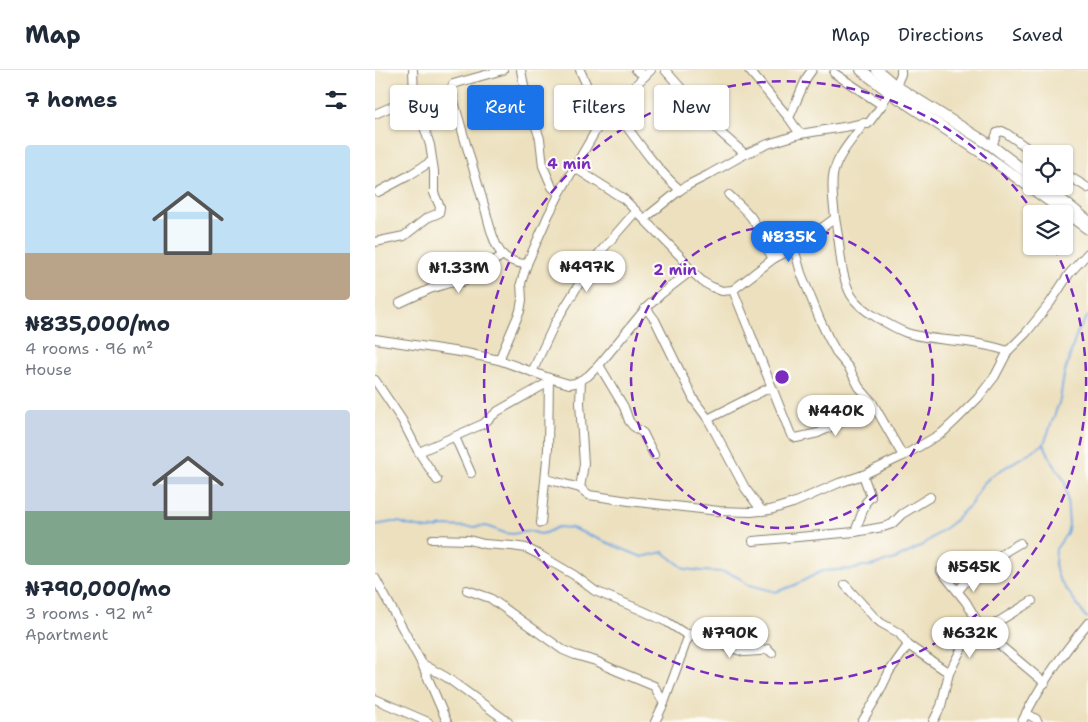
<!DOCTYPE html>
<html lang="en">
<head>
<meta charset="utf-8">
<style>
	:root { --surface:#fff; --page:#f2f2f3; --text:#1f2937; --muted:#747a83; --line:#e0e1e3; --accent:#1a73e8 }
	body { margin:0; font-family:"Shantell Sans",sans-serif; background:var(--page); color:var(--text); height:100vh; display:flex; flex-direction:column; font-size:19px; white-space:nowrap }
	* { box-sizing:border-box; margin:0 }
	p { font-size:16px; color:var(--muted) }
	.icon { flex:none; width:28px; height:28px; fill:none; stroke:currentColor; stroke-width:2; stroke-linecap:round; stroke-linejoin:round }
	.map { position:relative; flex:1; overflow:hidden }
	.side { display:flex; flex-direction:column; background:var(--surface); width:375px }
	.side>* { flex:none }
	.hud { position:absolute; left:15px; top:15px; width:475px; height:45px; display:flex; gap:10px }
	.fabs { position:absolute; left:648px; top:75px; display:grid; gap:10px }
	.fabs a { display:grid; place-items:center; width:50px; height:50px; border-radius:5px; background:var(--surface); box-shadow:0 1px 4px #0004; font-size:25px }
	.price { position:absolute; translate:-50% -42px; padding:0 11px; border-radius:18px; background:#fff; color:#222; font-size:16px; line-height:32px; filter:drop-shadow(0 1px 2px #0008) }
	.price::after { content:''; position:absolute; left:50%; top:30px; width:15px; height:11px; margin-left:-8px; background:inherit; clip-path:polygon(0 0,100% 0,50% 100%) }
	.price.selected { background:var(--accent); color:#fff }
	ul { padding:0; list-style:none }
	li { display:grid; align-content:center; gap:10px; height:265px; padding:0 25px }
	li span { display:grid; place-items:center; height:155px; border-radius:5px; color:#555 }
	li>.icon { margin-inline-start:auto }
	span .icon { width:90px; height:90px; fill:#fffc; stroke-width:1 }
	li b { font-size:21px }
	h2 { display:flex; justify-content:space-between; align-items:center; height:60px; padding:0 25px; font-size:21px }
	.pill { padding:0 18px; border-radius:5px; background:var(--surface); box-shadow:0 1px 4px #0004; font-size:18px; line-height:45px }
	.pill.selected { background:var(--accent); color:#fff }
	header { display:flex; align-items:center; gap:30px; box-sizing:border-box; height:70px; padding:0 25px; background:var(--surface); border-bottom:1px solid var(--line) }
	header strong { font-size:24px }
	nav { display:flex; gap:28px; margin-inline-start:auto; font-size:18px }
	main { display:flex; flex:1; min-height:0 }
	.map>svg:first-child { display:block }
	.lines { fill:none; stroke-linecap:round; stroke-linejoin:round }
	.stream { stroke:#74a7e0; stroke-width:2 }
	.minor-casing { stroke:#847e6d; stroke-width:10 }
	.major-casing { stroke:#847e6d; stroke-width:12 }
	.minor { stroke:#fff; stroke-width:8 }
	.major { stroke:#fff; stroke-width:10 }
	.ring { fill:none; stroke:#7b2cbf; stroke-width:2.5; stroke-dasharray:9 6 }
	.centre { fill:#7b2cbf; stroke:#fdfcf7; stroke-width:2.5 }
	.ring-label { font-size:15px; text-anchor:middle; font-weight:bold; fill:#7b2cbf; stroke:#fdfcf7; stroke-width:4; stroke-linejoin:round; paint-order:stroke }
</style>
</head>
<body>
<header>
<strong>Map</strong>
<nav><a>Map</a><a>Directions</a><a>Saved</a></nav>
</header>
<main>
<section class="side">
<h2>7 homes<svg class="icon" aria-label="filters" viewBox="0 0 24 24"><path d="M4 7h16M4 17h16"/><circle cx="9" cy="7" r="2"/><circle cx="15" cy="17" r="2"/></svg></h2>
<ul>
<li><span style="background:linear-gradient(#bfe0f5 70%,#b9a48a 0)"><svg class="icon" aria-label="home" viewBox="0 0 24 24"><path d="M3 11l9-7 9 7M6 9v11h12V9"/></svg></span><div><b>₦835,000/mo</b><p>4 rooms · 96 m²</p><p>House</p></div></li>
<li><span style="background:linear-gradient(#c9d6e8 65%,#7fa58c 0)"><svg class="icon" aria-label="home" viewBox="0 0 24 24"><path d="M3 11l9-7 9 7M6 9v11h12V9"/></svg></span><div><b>₦790,000/mo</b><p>3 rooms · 92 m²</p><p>Apartment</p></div></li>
</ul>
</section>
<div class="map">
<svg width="713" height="652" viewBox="0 0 713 652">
	<rect width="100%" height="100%" fill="#fdfcf7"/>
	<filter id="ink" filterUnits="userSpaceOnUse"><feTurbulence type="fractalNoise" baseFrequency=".02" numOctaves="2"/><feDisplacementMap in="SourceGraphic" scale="10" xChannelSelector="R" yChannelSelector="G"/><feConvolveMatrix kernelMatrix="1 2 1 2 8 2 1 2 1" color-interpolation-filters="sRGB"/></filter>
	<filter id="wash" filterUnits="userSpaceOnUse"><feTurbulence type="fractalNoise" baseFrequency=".0096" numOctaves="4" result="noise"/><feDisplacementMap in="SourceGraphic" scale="20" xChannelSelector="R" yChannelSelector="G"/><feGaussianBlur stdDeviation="1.12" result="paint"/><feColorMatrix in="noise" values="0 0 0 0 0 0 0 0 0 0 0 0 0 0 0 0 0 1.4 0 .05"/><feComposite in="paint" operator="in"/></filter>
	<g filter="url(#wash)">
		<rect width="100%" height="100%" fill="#ece0be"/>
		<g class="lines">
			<!-- stream -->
			<g class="stream">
				<polyline points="713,246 703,261 700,269 689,305 685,330 669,374 676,390 690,411 692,427 694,455 692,463 681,479 680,494 682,503 684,509 688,515 700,531 709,545 713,548"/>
				<polyline points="0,455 17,452 24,452 33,455 53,459 61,458 67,456 96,457 111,456 130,463 137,464 155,461 165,464 170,463 183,457 197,458 267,487 288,482 310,499 327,501 348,502 356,504 366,509 371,514 401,522 420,515 447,501 480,499 487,496 495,496 520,489 545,477 577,453 596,434 607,415 616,406 669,374"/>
			</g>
		</g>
	</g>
	<g filter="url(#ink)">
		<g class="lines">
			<defs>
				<g id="minor">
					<path d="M128 0 78 14 76 20C86 59 98 97 109 135 113 148 118 176 128 185 134 191 144 194 152 194"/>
					<polyline points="146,0 151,27 165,69 168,96 177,117 180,120 184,120 187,119"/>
					<polyline points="205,0 215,23 216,40 224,55"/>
					<polyline points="261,0 270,6"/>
					<polyline points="290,0 346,63 370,84"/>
					<polyline points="374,0 414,48 425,64"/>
					<polyline points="459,3 507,35"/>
					<polyline points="521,16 526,4 526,0"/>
					<polyline points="215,23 233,43"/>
					<path d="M238 38C259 66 279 97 305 120"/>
					<polyline points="0,44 39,27"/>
					<polyline points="414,48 432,7 437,0"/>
					<path d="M489 53C479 68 464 83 459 101 455 115 460 150 463 166 466 186 466 206 476 225 482 235 492 242 501 247 511 253 521 259 532 263 552 269 572 270 592 272 606 274 620 277 633 281"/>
					<polyline points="617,76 622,63 627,61 631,63 661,84"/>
					<polyline points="200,98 249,129 307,188 316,201 328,212 337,217 347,221 358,220 398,189 419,178 459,149"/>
					<polyline points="689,103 713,118"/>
					<polyline points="3,122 33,106 57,91"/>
					<path d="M354 125C361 132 370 139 376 147 385 160 390 176 398 189"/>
					<polyline points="269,149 305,120 313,115 333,105 370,84 393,74 425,64 475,56 489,53 493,54 507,35 514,22"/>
					<polyline points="0,172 29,166 52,148 64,143 65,137 59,123 59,101 55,75 39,27 38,0"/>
					<polyline points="419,178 426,203 445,250 453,267 463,285 474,298 484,317 497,332 528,386"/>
					<polyline points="358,220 416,365 421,368 443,363 462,354 497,332"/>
					<polyline points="25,233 55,219 74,213 87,212 128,185"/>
					<polyline points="271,238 280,250 319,330 333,349 370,418 387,441"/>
					<polyline points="0,269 91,283 124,290 174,308 194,314 200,313 206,310 213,306 224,295 271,238 286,224 316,201"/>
					<polyline points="124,290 145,241 147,230 146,213 152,194 173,146 187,119 224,55 246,29 276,0"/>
					<polyline points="224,295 249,337 254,351 258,356 268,363 279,385"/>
					<polyline points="157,302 180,253 220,188 261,141"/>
					<polyline points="0,310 27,350 43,381 62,410"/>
					<polyline points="333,349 396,317"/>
					<polyline points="80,367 96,403"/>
					<polyline points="44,382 108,354 123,341 174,312"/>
					<polyline points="171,409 205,418 214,425 254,431 344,441 376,442 395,440 418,433 464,413 488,405 528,386 567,363 582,349 603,328 620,306 633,281 651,263 675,233 694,204 713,183"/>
					<polyline points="205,418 209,394 205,333 206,310"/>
					<polyline points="166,453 173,379 174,308"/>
					<polyline points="480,462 491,432 496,427 488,405"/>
					<polyline points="57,469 94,470 109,474 137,476 151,478 163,484 199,505 220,521 266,540 292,552 309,563 317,565 321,562 336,567 353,577 369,582 385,581 393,579 397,583"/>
					<polyline points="378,471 480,462 508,457 517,454 527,444 555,427"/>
					<polyline points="566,501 591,532 608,561 670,613"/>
					<polyline points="0,508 46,592 72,652"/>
					<polyline points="470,515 499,547 506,553 524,563 533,575 574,603"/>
					<polyline points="92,520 115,528 188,580 200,585 221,591 240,600 279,616 289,633"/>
					<polyline points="583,521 593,509 633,480 645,473"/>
					<polyline points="46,593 71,607 133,652"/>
					<polyline points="0,629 53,652"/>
					<polyline points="651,643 661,649 663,652"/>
					<polyline points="280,652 289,633 312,570 317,565"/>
					<polyline points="487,652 503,625 514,602 533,575"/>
					<polyline points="558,652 566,636 574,603 590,572 599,561 608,561 657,531"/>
					<path d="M647 652C664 616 688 583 713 553"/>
				</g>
				<g id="major">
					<polyline points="486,0 514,22 613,87 713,159"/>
					<polyline points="502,0 521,16 617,76 656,106"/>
					<polyline points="669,116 712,150"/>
				</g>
			</defs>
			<!-- minor casing -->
			<use href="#minor" class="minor-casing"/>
			<!-- major casing -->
			<use href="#major" class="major-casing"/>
			<!-- minor -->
			<use href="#minor" class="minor"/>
			<!-- major -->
			<use href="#major" class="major"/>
		</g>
	</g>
	<!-- distance rings -->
	<g class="ring">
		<circle cx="407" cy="307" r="151"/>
		<path d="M679 177A301 301 0 1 1 659 143"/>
	</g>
	<circle cx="407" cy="307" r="8" class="centre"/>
	<g class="ring-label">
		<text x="194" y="99">4 min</text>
		<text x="300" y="205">2 min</text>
	</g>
</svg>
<div class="fabs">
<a><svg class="icon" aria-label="locate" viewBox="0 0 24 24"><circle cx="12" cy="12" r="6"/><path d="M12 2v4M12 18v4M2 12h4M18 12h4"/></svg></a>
<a><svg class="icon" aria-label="layers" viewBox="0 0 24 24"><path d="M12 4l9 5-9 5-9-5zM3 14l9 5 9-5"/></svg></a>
</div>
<b class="price selected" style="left:414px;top:193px">₦835K</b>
<b class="price" style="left:212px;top:223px">₦497K</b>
<b class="price" style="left:84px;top:224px">₦1.33M</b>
<b class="price" style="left:461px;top:367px">₦440K</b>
<b class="price" style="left:599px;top:523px">₦545K</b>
<b class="price" style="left:355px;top:589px">₦790K</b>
<b class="price" style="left:595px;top:589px">₦632K</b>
<div class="hud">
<a class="pill">Buy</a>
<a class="pill selected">Rent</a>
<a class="pill">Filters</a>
<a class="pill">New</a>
</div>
</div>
</main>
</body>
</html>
